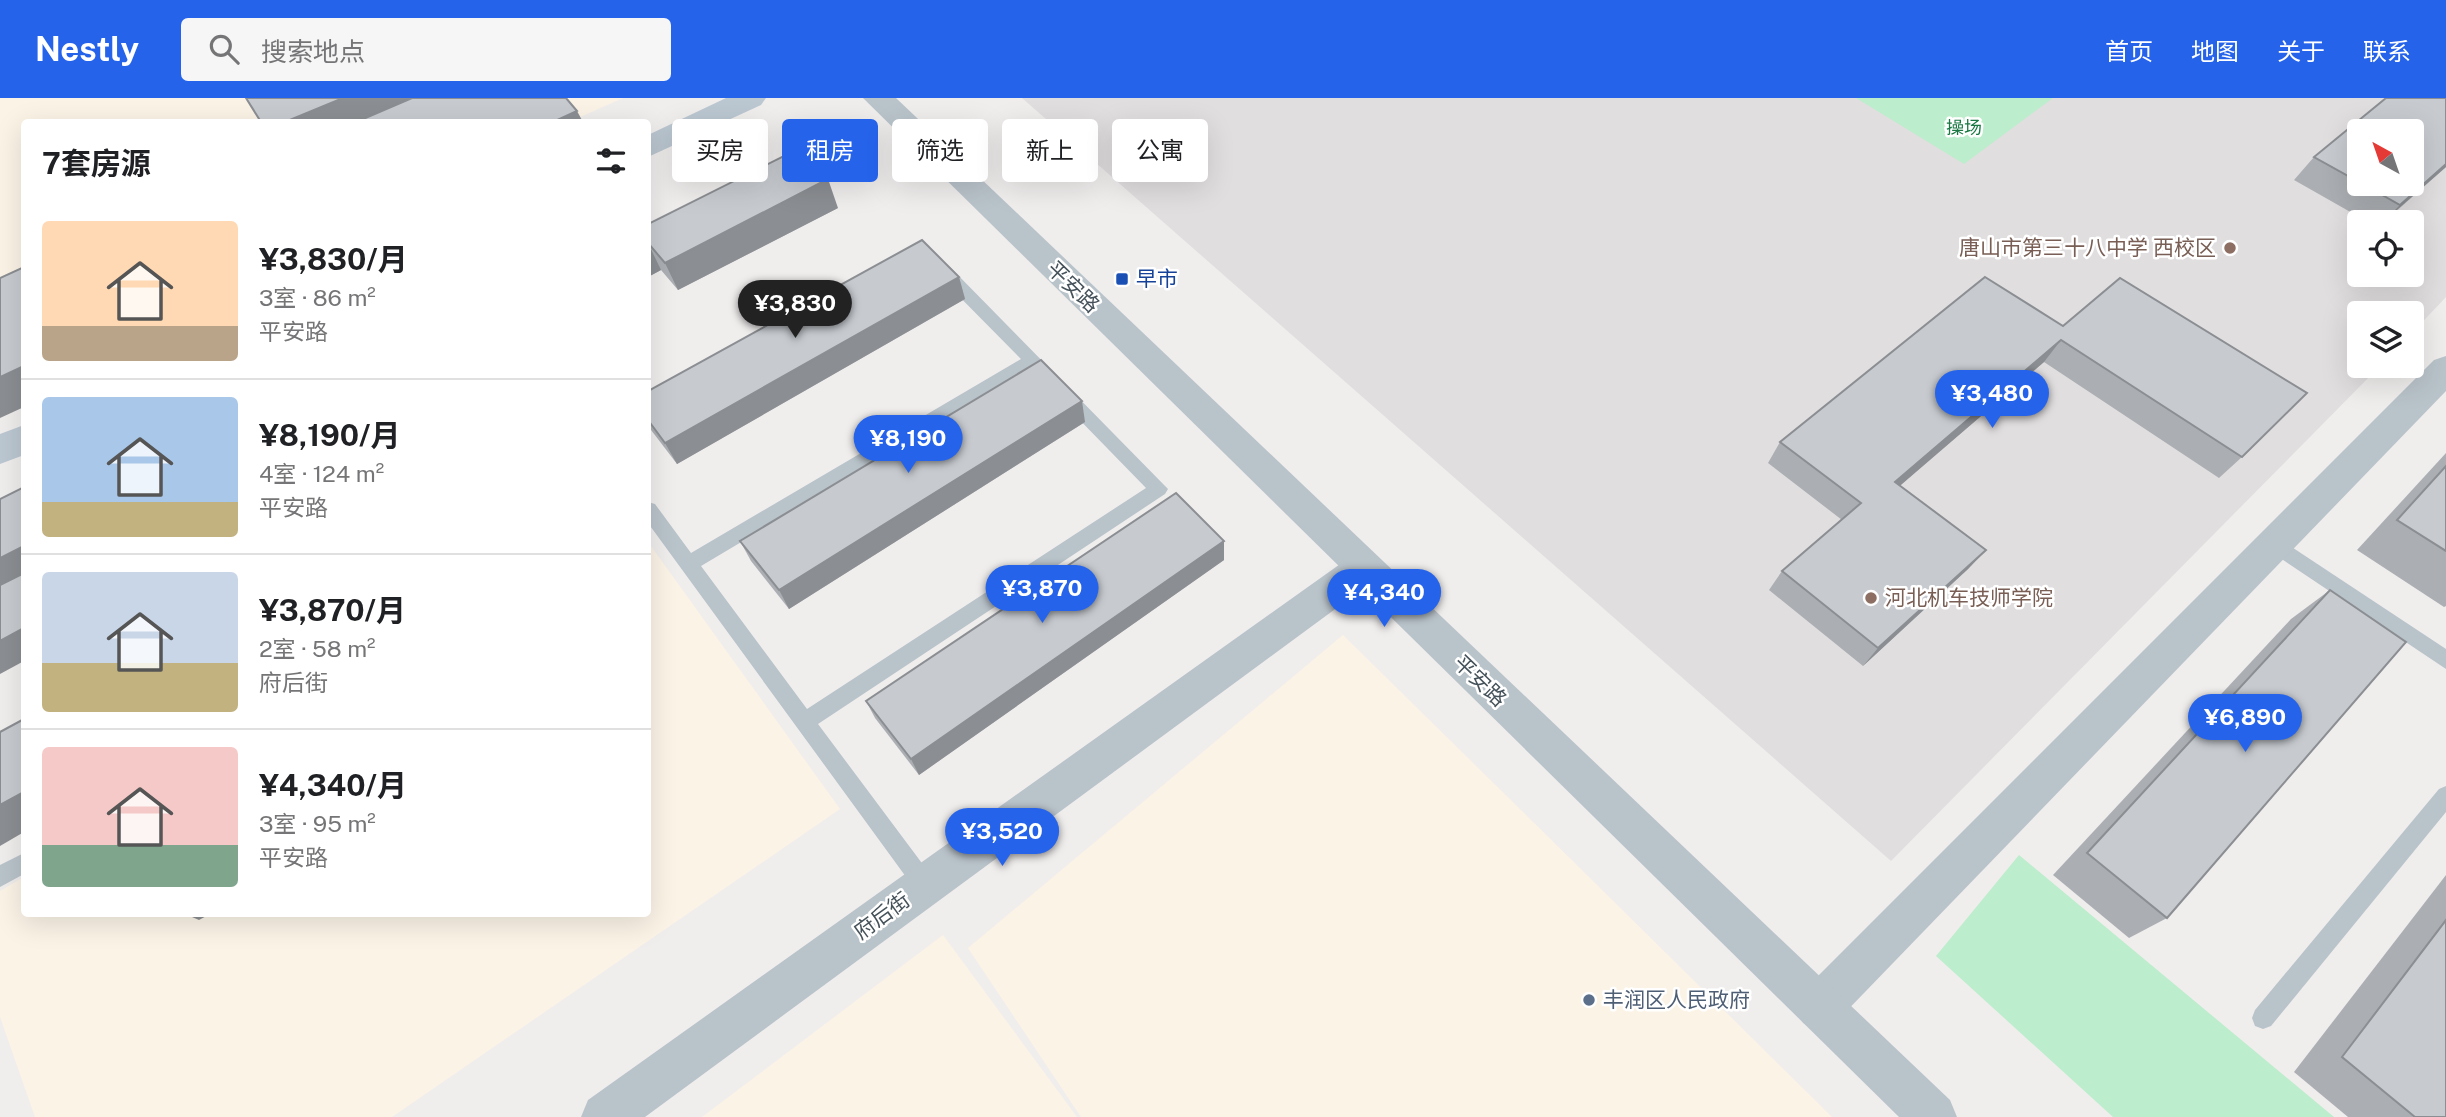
<!DOCTYPE html>
<html lang="zh">
<head>
<meta charset="utf-8">
<style>
	:root { --surface:#fff; --page:#f6f6f6; --text:#202124; --muted:#757577; --line:#e0e0e0; --accent:#2563eb }
	body { margin:0; font-family:"Public Sans","Noto Sans SC",sans-serif; background:var(--page); color:var(--text); height:100vh; display:flex; flex-direction:column; font-size:26px; white-space:nowrap }
	* { box-sizing:border-box; margin:0 }
	p { font-size:23px; color:var(--muted) }
	.icon { flex:none; width:38px; height:38px; fill:none; stroke:currentColor; stroke-width:2; stroke-linecap:round; stroke-linejoin:round }
	.map { position:relative; flex:1; overflow:hidden }
	.details { position:absolute; left:21px; top:21px; width:630px; height:798px; display:flex; flex-direction:column; background:var(--surface); border-radius:7px; box-shadow:0 7px 28px #0002 }
	.details>* { flex:none }
	.top-card { position:absolute; left:672px; top:21px; width:665px; height:63px; display:flex; gap:14px }
	.needle { width:46px; rotate:320deg }
	.controls { position:absolute; left:2347px; top:21px; display:grid; gap:14px }
	.controls a { display:grid; place-items:center; width:77px; height:77px; border-radius:7px; background:var(--surface); box-shadow:0 7px 28px #0002; font-size:35px }
	.price { position:absolute; translate:-50% -60px; padding:0 16px; border-radius:24px; background:var(--accent); color:#fff; font-size:23px; line-height:46px; filter:drop-shadow(0 2px 4px #0008) }
	.price::after { content:''; position:absolute; left:50%; top:42px; width:21px; height:16px; margin-left:-10px; background:inherit; clip-path:polygon(0 0,100% 0,50% 100%) }
	.price.current { background:#222; color:#fff }
	ul { padding:0; list-style:none }
	li { display:flex; align-items:center; gap:21px; height:175px; padding:0 21px }
	li+li { border-top:2px solid var(--line) }
	li span { display:grid; place-items:center; flex:none; width:196px; height:140px; border-radius:7px; color:#555 }
	li>.icon { margin-inline-start:auto }
	span .icon { width:84px; height:84px; fill:#fffc; stroke-width:1 }
	li b { font-size:30px }
	h2 { display:flex; justify-content:space-between; align-items:center; height:84px; padding:0 21px; font-size:30px }
	.pill { padding:0 24px; border-radius:7px; background:var(--surface); box-shadow:0 7px 28px #0002; font-size:24px; line-height:63px }
	.pill.current { background:var(--accent); color:#fff }
	header { display:flex; align-items:center; gap:42px; box-sizing:border-box; height:98px; padding:0 35px; background:var(--accent); color:#fff }
	header strong { font-size:33px }
	nav { display:flex; gap:38px; margin-inline-start:auto; font-size:24px }
	.search { width:490px; height:63px; background:var(--page); display:flex; align-items:center; gap:18px; box-sizing:border-box; padding:0 24px; border-radius:7px; color:var(--muted); font-size:26px }
	.map>svg:first-child { display:block }
	.commercial { fill:#fbf3e6 }
	.education { fill:#e1dedf; fill-rule:evenodd }
	.green { fill:#bcedcc }
	.lines { fill:none; stroke-linecap:round; stroke-linejoin:round }
	.service { fill:#b9c3ca; fill-rule:evenodd }
	.minor { fill:#b9c3ca; fill-rule:evenodd }
	.tertiary { fill:#b9c3ca; fill-rule:evenodd }
	.secondary { fill:#bbc7d1; fill-rule:evenodd }
	.wall { fill:#abafb3; fill-rule:evenodd }
	.shaded-wall { fill:#8b8e92 }
	.building { fill:#c7cbd0; stroke:#8b8e92; stroke-width:2 }
	.education-dot { fill:#8d6e63; stroke:#fff; stroke-width:2.5 }
	.transit-dot { fill:#1a4fb4; stroke:#fff; stroke-width:2.5 }
	.service-dot { fill:#5c6f8a; stroke:#fff; stroke-width:2.5 }
	.labels { text-anchor:middle; stroke-width:5; stroke-linejoin:round; paint-order:stroke }
	.far-park-label { font-size:18px; fill:#1a7843; stroke:#fff }
	.education-label { font-size:21px; fill:#785e54; stroke:#fff; text-anchor:end }
	.transit-label { font-size:21px; fill:#164399; stroke:#fff; text-anchor:start }
	.street-label { font-size:21px; fill:#46525a; stroke:#fff }
	.service-label { font-size:21px; fill:#4e5e75; stroke:#fff; text-anchor:start }
</style>
</head>
<body>
<header>
<strong>Nestly</strong>
<div class="search"><svg class="icon" aria-label="search" viewBox="0 0 24 24"><circle cx="10" cy="10" r="6"/><path d="M15 15l6 6"/></svg>搜索地点</div>
<nav><a>首页</a><a>地图</a><a>关于</a><a>联系</a></nav>
</header>
<div class="map">
<svg width="2446" height="1019" viewBox="0 0 2446 1019">
	<rect width="100%" height="100%" fill="#f0eded"/>
	<!-- commercial -->
	<g class="commercial">
		<polygon points="0,0 623,0 569,24 24,24 24,270 0,281"/>
		<polygon points="648,444 840,711 392,1019 35,1019 0,919 0,793 24,779 24,816 648,816"/>
		<polygon points="1343,537 1594,784 1832,1019 1081,1019 968,850"/>
		<polygon points="943,837 1077,1019 702,1019"/>
	</g>
	<!-- education -->
	<path class="education" d="M1022 0H2446V199L2412 235V215H2359V268H2380L1891 763ZM2359 33H2412V86H2359ZM2359 124H2412V177H2359Z"/>
	<!-- green -->
	<g class="green">
		<polygon points="1856,0 2053,0 1964,66"/>
		<polygon points="2019,757 2334,1019 2113,1019 1936,858"/>
	</g>
	<g class="lines">
		<!-- service -->
		<g class="service">
			<path d="M944 167 950 169 1168 391 1165 396 818 626 933 780 936 787 933 794 925 797 917 794 648 425V404L655 406 691 455 1021 261 938 177 936 173 938 169ZM1031 272 1146 390 807 611 701 468Z"/>
			<polygon points="2275,438 2446,551 2446,571 2268,452 2266,446 2268,440"/>
			<polygon points="2446,688 2446,714 2271,928 2263,931 2255,928 2252,920 2255,912 2439,691"/>
			<polygon points="24,755 24,776 0,789 0,767"/>
		</g>
		<!-- minor -->
		<g class="minor">
			<polygon points="2446,258 2446,293 1835,925 1819,932 1803,925 1796,909 1803,893 2434,262"/>
			<polygon points="1363,454 1376,459 1382,470 1376,481 645,1019 581,1019 588,1002 1350,459"/>
		</g>
		<!-- tertiary -->
		<polygon class="tertiary" points="863,0 896,0 1950,1002 1957,1019 1899,1019"/>
		<!-- secondary -->
		<g class="secondary">
			<polygon points="726,0 766,0 761,7 648,59 648,37"/>
			<polygon points="24,327 24,357 0,366 0,336"/>
		</g>
	</g>
	<!-- wall -->
	<g class="wall">
		<path d="M2386 0H2446V69L2384 124H2368L2294 82 2314 59ZM2359 33H2412V86H2359Z"/>
		<polygon points="838,110 678,192 661,172 648,179 648,126"/>
		<polygon points="959,179 965,201 677,366 648,328 648,293"/>
		<polygon points="1985,179 2242,359 2219,380 2044,264 1899,388 1986,452 1968,471 1863,568 1769,492 1782,473 1842,422 1768,365 1780,344"/>
		<polygon points="1085,324 789,511 751,463 740,443"/>
		<polygon points="2446,355 2446,508 2444,509 2357,452"/>
		<polygon points="1224,443 1224,462 919,677 875,620 866,603"/>
		<polygon points="2330,492 2167,820 2129,840 2053,777 2291,521"/>
		<polygon points="2446,777 2446,1019 2348,1019 2294,974"/>
	</g>
	<!-- shaded-wall -->
	<g class="shaded-wall">
		<polygon points="343,0 414,0 357,24 285,24"/>
		<polygon points="577,13 583,24 553,24"/>
		<polygon points="2446,66 2446,69 2383,124 2400,107"/>
		<polygon points="828,81 838,110 678,192 665,165"/>
		<polygon points="648,145 661,172 648,179"/>
		<polygon points="959,179 965,201 677,366 665,345"/>
		<polygon points="2061,242 2044,264 1880,405 1895,384"/>
		<polygon points="24,268 24,309 0,320 0,279"/>
		<polygon points="1082,303 1085,324 789,511 779,492"/>
		<polygon points="1224,443 1224,462 919,677 911,661"/>
		<polygon points="24,448 24,489 0,501 0,460"/>
		<polygon points="1986,452 1968,471 1863,568 1878,550"/>
		<polygon points="24,530 24,563 0,576 0,543"/>
		<polygon points="24,694 24,734 0,748 0,707"/>
		<polygon points="185,816 210,816 199,822"/>
	</g>
	<!-- building -->
	<g class="building">
		<polygon points="246,0 343,0 285,24 261,24"/>
		<polygon points="412,0 566,0 577,13 553,24 356,24"/>
		<polygon points="2386,0 2446,0 2446,66 2400,107 2363,86 2412,86 2412,33 2359,33 2359,84 2314,59"/>
		<polygon points="798,51 828,81 665,165 648,145 648,126"/>
		<polygon points="922,142 959,179 665,345 648,322 648,293"/>
		<polygon points="24,169 24,268 0,279 0,180"/>
		<polygon points="1985,179 2063,228 2120,180 2307,295 2242,359 2061,242 1895,384 1986,452 1878,550 1782,473 1861,405 1780,344"/>
		<polygon points="1041,262 1082,303 779,492 740,443"/>
		<polygon points="2446,368 2446,453 2397,422"/>
		<polygon points="24,389 24,448 0,460 0,401"/>
		<polygon points="1176,395 1224,443 911,661 866,603"/>
		<polygon points="24,475 24,530 0,543 0,487"/>
		<polygon points="2330,492 2406,544 2167,820 2087,755"/>
		<polygon points="24,621 24,694 0,707 0,634"/>
		<polygon points="2446,822 2446,1019 2415,1019 2342,959"/>
	</g>
	<!-- markers -->
	<g class="education-dot">
		<circle cx="2230" cy="150" r="7"/>
		<circle cx="1871" cy="500" r="7"/>
	</g>
	<rect class="transit-dot" x="1115" y="174" width="14" height="14" rx="3.5"/>
	<circle class="service-dot" cx="1589" cy="902" r="7"/>
	<g class="labels">
		<!-- far-park labels -->
		<g class="far-park-label">
			<text x="1964" y="36">操场</text>
		</g>
		<!-- education labels -->
		<g class="education-label">
			<text x="2216" y="157">唐山市第三十八中学 西校区</text>
			<text x="1885" y="507" text-anchor="start">河北机车技师学院</text>
		</g>
		<!-- transit labels -->
		<g class="transit-label">
			<text x="1136" y="188">早市</text>
		</g>
		<!-- street labels -->
		<g class="street-label">
			<text transform="translate(1073 189) rotate(44)" y="7">平安路</text>
			<text transform="translate(1480 583) rotate(44)" y="7">平安路</text>
			<text transform="translate(882 818) rotate(-36)" y="7">府后街</text>
		</g>
		<!-- service labels -->
		<g class="service-label">
			<text x="1603" y="909">丰润区人民政府</text>
		</g>
	</g>
</svg>
<div class="controls">
<a><svg class="needle" viewBox="-14 -14 28 28"><path d="M0-13l5 13h-10z" fill="#e53935"/><path d="M0 13l5-13h-10z" fill="#757577"/></svg></a>
<a><svg class="icon" aria-label="locate" viewBox="0 0 24 24"><circle cx="12" cy="12" r="6"/><path d="M12 2v4M12 18v4M2 12h4M18 12h4"/></svg></a>
<a><svg class="icon" aria-label="layers" viewBox="0 0 24 24"><path d="M12 4l9 5-9 5-9-5zM3 14l9 5 9-5"/></svg></a>
</div>
<b class="price current" style="left:795px;top:242px">¥3,830</b>
<b class="price" style="left:1992px;top:332px">¥3,480</b>
<b class="price" style="left:908px;top:377px">¥8,190</b>
<b class="price" style="left:1042px;top:527px">¥3,870</b>
<b class="price" style="left:1384px;top:531px">¥4,340</b>
<b class="price" style="left:2245px;top:656px">¥6,890</b>
<b class="price" style="left:1002px;top:770px">¥3,520</b>
<div class="top-card">
<a class="pill">买房</a>
<a class="pill current">租房</a>
<a class="pill">筛选</a>
<a class="pill">新上</a>
<a class="pill">公寓</a>
</div>
<section class="details">
<h2>7套房源<svg class="icon" aria-label="filters" viewBox="0 0 24 24"><path d="M4 7h16M4 17h16"/><circle cx="9" cy="7" r="2"/><circle cx="15" cy="17" r="2"/></svg></h2>
<ul>
<li><span style="background:linear-gradient(#ffd9b3 75%,#b9a48a 0)"><svg class="icon" aria-label="home" viewBox="0 0 24 24"><path d="M3 11l9-7 9 7M6 9v11h12V9"/></svg></span><div><b>¥3,830/月</b><p>3室 · 86 m²</p><p>平安路</p></div></li>
<li><span style="background:linear-gradient(#a9c7e8 75%,#c2b280 0)"><svg class="icon" aria-label="home" viewBox="0 0 24 24"><path d="M3 11l9-7 9 7M6 9v11h12V9"/></svg></span><div><b>¥8,190/月</b><p>4室 · 124 m²</p><p>平安路</p></div></li>
<li><span style="background:linear-gradient(#c9d6e8 65%,#c2b280 0)"><svg class="icon" aria-label="home" viewBox="0 0 24 24"><path d="M3 11l9-7 9 7M6 9v11h12V9"/></svg></span><div><b>¥3,870/月</b><p>2室 · 58 m²</p><p>府后街</p></div></li>
<li><span style="background:linear-gradient(#f6c9c9 70%,#7fa58c 0)"><svg class="icon" aria-label="home" viewBox="0 0 24 24"><path d="M3 11l9-7 9 7M6 9v11h12V9"/></svg></span><div><b>¥4,340/月</b><p>3室 · 95 m²</p><p>平安路</p></div></li>
</ul>
</section>
</div>
</body>
</html>
